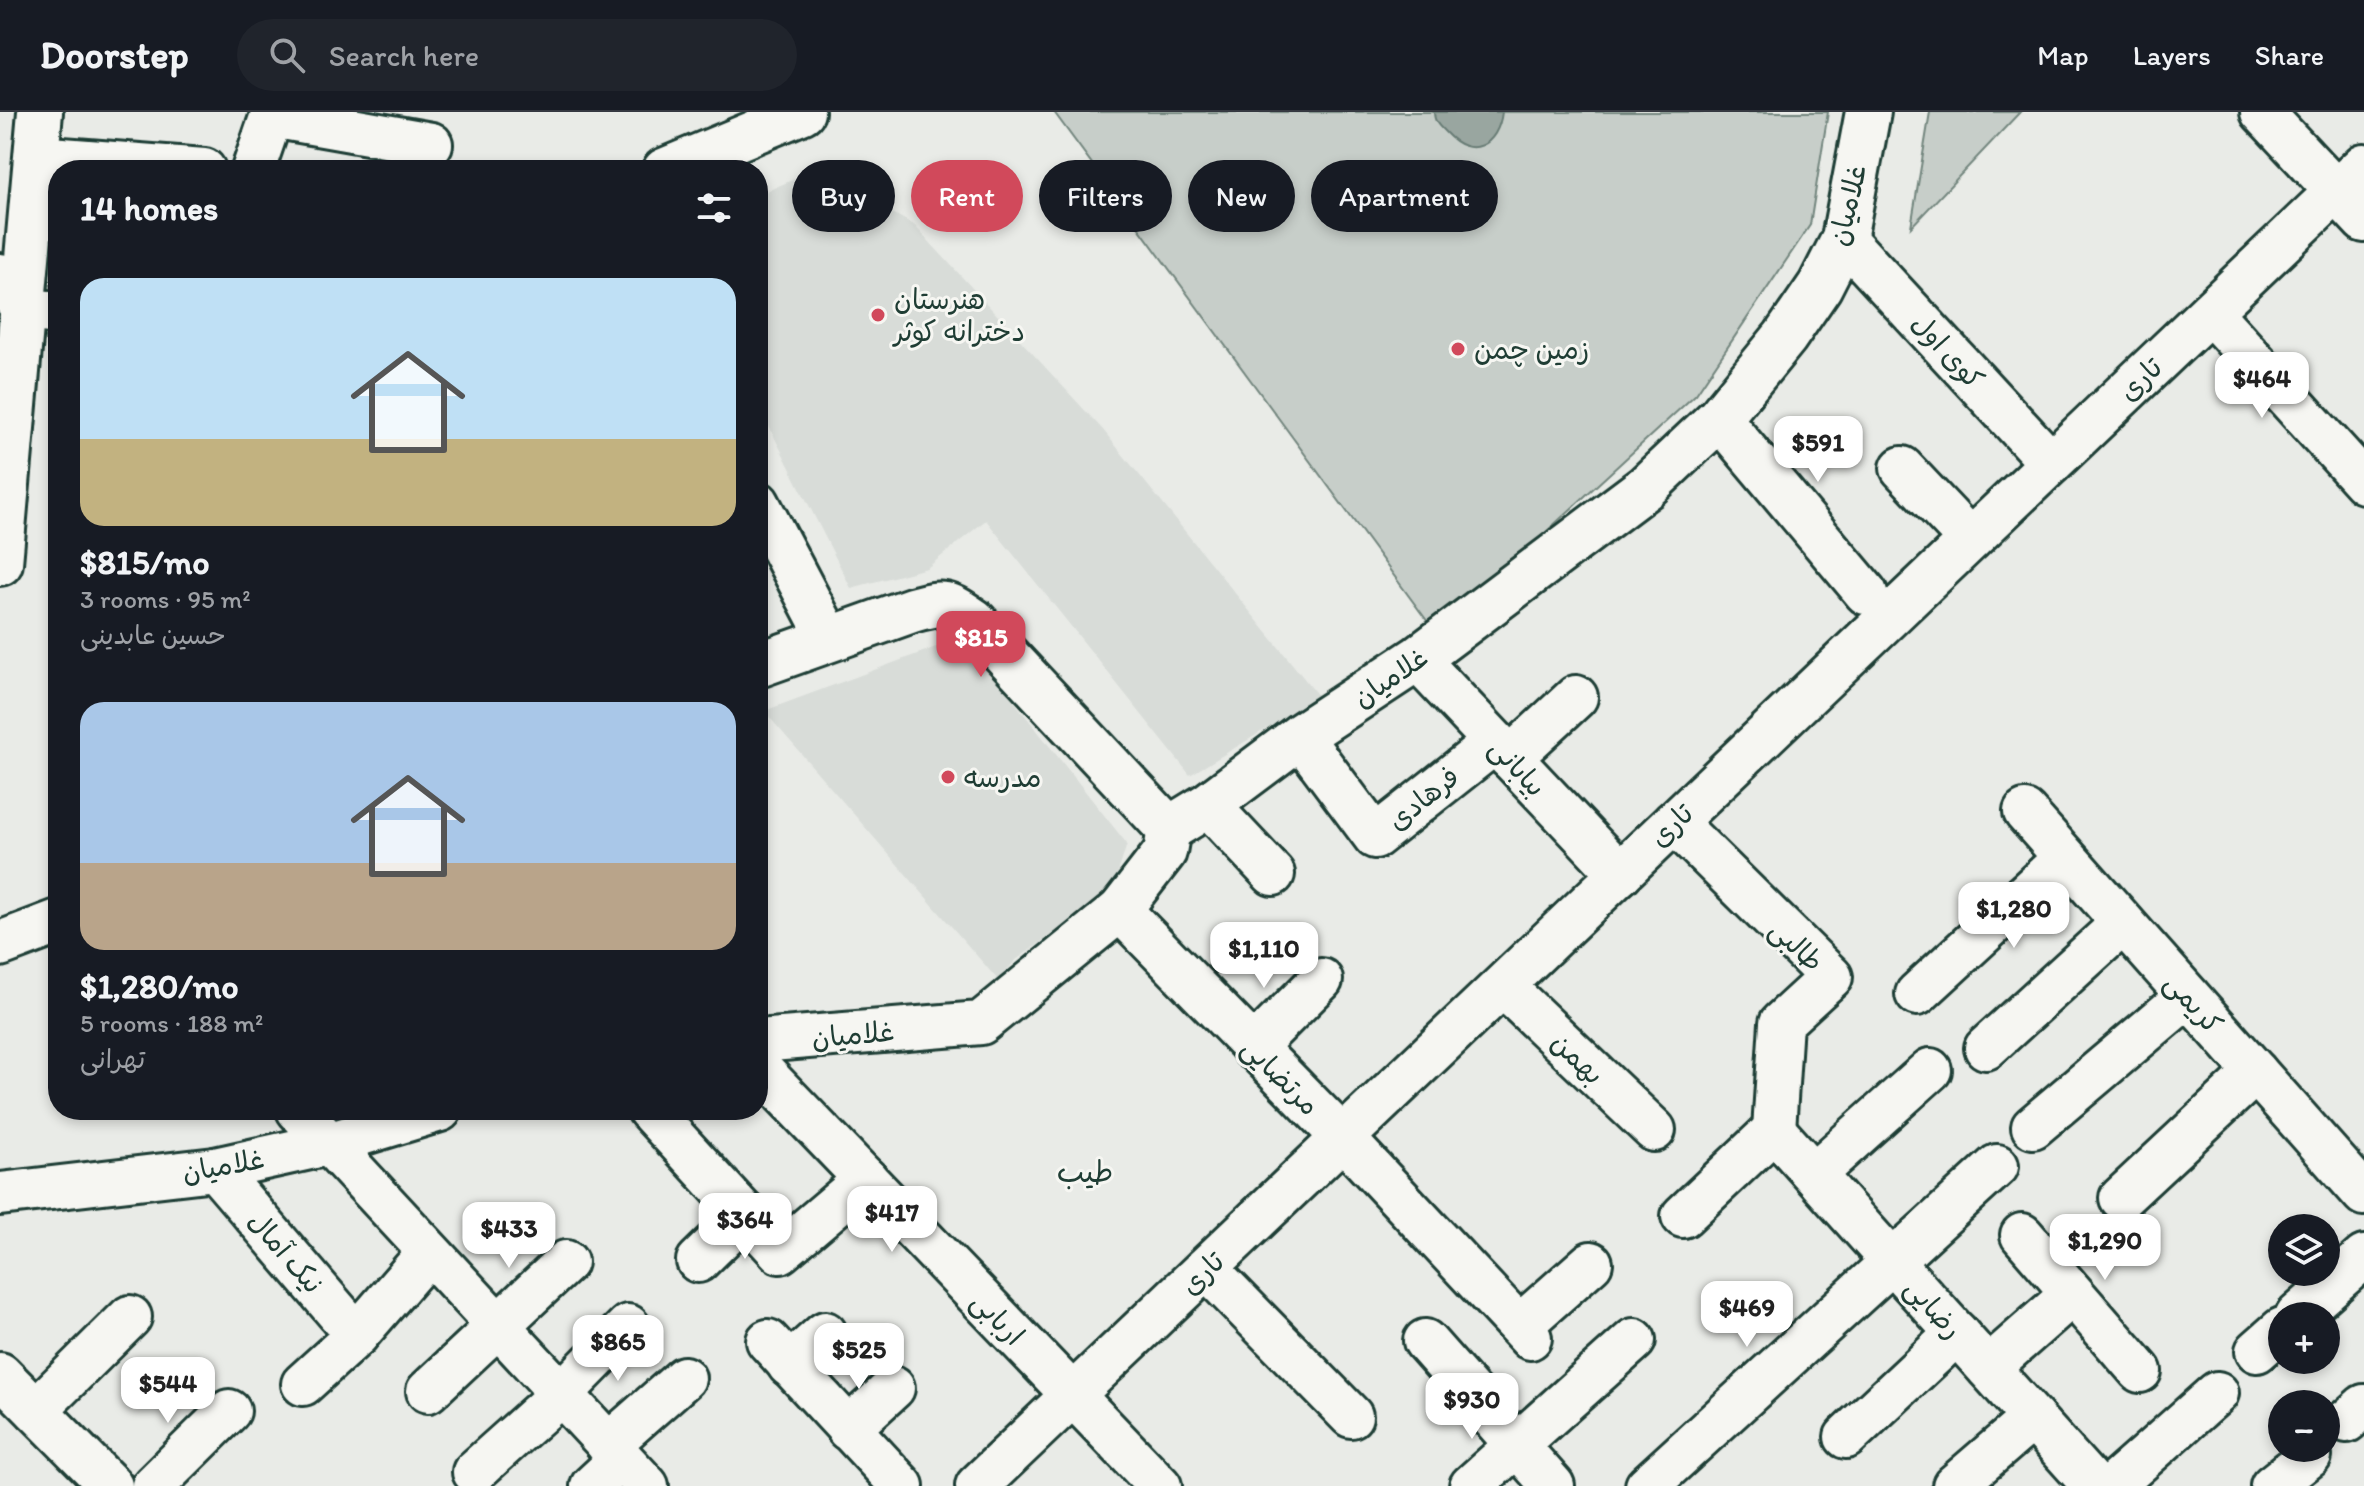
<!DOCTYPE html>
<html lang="en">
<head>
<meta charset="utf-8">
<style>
	:root { --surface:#171b24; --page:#20242c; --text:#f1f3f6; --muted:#9ea1a6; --line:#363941; --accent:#d1495b }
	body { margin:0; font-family:Itim,"Playpen Sans Arabic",sans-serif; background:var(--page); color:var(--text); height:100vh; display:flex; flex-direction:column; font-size:30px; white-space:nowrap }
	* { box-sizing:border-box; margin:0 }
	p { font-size:26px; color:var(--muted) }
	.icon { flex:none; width:44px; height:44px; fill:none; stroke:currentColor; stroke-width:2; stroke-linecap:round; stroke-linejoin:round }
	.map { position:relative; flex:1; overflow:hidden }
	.sheet { position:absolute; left:48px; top:48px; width:720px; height:960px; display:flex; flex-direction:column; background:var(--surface); border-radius:32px; box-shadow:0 4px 12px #0003 }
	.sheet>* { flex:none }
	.top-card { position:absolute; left:792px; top:48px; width:760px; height:72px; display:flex; gap:16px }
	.tools { position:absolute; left:2268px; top:1102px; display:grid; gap:16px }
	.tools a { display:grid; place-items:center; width:72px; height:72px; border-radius:50%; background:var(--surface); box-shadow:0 4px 12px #0003; font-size:40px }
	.price { position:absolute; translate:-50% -68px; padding:0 18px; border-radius:16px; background:#fff; color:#222; font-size:26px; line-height:52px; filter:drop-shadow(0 2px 4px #0008) }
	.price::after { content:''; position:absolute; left:50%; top:48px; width:24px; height:18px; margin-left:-12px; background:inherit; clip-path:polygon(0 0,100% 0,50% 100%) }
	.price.selected { background:var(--accent); color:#fff }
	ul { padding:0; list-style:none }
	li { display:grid; align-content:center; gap:16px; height:424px; padding:0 32px }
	li span { display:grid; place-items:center; height:248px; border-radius:24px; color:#555 }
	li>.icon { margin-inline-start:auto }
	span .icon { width:144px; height:144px; fill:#fffc; stroke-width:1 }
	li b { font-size:34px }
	h2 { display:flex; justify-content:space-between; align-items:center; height:96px; padding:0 32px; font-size:34px }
	.tag { padding:0 28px; border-radius:36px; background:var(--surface); box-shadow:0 4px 12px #0003; font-size:28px; line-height:72px }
	.tag.selected { background:var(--accent); color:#fff }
	header { display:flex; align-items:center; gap:48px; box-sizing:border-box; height:112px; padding:0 40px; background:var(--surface); border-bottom:2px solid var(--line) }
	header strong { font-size:38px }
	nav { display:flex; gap:44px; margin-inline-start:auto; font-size:28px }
	.search { width:560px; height:72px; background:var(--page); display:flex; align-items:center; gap:20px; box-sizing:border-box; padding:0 28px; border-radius:44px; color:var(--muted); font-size:30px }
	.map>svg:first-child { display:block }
	.built { fill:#d8dcd8 }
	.green { fill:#c7cec9; stroke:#73867e; stroke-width:2 }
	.water { fill:#99a6a0; stroke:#687c75; stroke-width:2 }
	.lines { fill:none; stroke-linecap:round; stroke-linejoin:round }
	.street-casing { stroke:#1f3d34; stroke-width:48 }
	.secondary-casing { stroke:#1f3d34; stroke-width:50 }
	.street { stroke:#f6f6f2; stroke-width:42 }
	.secondary { stroke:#f6f6f2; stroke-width:44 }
	.poi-dot { fill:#d1495b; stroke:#f6f6f2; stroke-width:3 }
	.labels { text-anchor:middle; stroke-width:6; stroke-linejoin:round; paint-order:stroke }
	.street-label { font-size:28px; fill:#1f3d34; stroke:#f6f6f2 }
	.poi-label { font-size:28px; fill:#1f3d34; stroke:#f6f6f2; text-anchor:start }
	.neighbourhood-label { font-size:30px; fill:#1f3d34; stroke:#f6f6f2 }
</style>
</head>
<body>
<header>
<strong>Doorstep</strong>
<div class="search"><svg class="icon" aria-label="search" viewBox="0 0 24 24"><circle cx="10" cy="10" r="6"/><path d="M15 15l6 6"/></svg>Search here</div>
<nav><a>Map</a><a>Layers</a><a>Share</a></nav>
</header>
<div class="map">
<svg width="2364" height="1374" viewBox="0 0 2364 1374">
	<rect width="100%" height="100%" fill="#e9ebe7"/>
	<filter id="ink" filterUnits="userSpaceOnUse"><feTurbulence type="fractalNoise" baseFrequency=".0125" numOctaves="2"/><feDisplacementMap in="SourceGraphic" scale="16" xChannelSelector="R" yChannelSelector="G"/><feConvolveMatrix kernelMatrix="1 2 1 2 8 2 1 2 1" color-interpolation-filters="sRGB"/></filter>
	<g filter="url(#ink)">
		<!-- built -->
		<g class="built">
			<polygon points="815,58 914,113 1103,318 1319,585 1190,663 986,408 927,456 851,476 758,293 758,83"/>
			<polygon points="963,525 1127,732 1112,780 1016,848 998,868 764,599"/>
		</g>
		<!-- green -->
		<g class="green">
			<polygon points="1054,0 1828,0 1810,113 1696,282 1436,521"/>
			<polygon points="1930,0 2020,0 1911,115"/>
		</g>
		<!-- water -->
		<path class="water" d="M1434 0H1502C1498 34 1471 48 1446 21 1439 14 1434 10 1434 0Z"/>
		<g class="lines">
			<defs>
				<g id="street">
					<polyline points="2262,0 2364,109"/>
					<polyline points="272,4 431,32"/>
					<polyline points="36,45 204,58"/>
					<polyline points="253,58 273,0"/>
					<polyline points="664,58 803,0"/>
					<polyline points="1844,127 2051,351"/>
					<polyline points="0,163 22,197 58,201"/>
					<polyline points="2210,200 2364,370"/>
					<polyline points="1719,306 1866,481"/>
					<polyline points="1902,356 1970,428"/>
					<polyline points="758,391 829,526"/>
					<polyline points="1417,547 1620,762"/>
					<polyline points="1300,624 1375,725 1495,630"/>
					<polyline points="1510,646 1576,585"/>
					<polyline points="1208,693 1273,762"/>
					<polyline points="2025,700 2364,1082"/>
					<polyline points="1674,710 1831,865 1781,911 1774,1018"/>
					<polyline points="1120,798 1343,1026 1530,1226"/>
					<polyline points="1503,874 1654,1018"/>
					<polyline points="1917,882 2065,746"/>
					<polyline points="758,929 981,911 1120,798 1165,740 1169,717"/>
					<polyline points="1253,936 1321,868"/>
					<polyline points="1986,936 2123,811"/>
					<polyline points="758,955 1160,1374"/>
					<polyline points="298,998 647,1374"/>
					<polyline points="649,998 780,1140 866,1067"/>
					<polyline points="2033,1015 2188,884"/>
					<polyline points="1774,1018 2094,1374"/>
					<polyline points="215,1057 357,1223"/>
					<polyline points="1814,1062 1930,958"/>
					<polyline points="0,1082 215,1057 328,1032 440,998"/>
					<polyline points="2121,1086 2256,960"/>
					<polyline points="1683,1104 1774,1018"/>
					<polyline points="2022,1123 2140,1259"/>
					<polyline points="698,1149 746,1102"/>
					<polyline points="1206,1156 1351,1304"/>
					<polyline points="2297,1204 2364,1145"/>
					<polyline points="1521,1213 1591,1151"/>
					<polyline points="768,1229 902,1374"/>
					<polyline points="1425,1229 1553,1374"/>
					<polyline points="2257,1239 2282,1217"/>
					<polyline points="789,1253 825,1221"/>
					<polyline points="1988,1256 2072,1182"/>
					<polyline points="0,1262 111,1374"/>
					<polyline points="303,1272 357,1223 429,1140"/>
					<polyline points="428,1279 566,1150"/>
					<polyline points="36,1298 130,1205"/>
					<polyline points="2347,1309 2364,1294"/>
					<polyline points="848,1317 893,1276"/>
					<polyline points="1846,1325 1957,1221"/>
					<polyline points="608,1333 684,1266"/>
					<polyline points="474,1360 561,1282 628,1214"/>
					<polyline points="153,1374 229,1299"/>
					<polyline points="592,1374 621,1347"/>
					<polyline points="977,1374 2364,53"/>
					<polyline points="1471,1374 1634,1228"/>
					<polyline points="1647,1374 1997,1054"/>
					<polyline points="1954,1374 2033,1306"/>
					<polyline points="2112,1374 2217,1281"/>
					<polyline points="2272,1374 2310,1344"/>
				</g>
				<g id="secondary">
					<polyline points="0,451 40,0"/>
					<path d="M758 553 912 498C944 489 947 490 974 509L1169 717 1208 693 1300 624 1417 547 1646 375 1719 306 1785 225 1820 174 1844 127 1868 0"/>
					<polyline points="0,832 58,810"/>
				</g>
			</defs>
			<!-- street casing -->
			<use href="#street" class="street-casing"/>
			<!-- secondary casing -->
			<use href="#secondary" class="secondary-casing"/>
			<!-- street -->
			<use href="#street" class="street"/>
			<!-- secondary -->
			<use href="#secondary" class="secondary"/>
		</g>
	</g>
	<!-- markers -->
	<g class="poi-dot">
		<circle cx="878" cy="203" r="8"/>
		<circle cx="1458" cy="237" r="8"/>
		<circle cx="948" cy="665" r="8"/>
	</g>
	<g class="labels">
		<!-- street labels -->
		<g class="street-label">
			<text transform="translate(1847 93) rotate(-76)" y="10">غلامیان</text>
			<text transform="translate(1948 239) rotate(47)" y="10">کوی اول</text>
			<text transform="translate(2140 267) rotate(-44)" y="10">تاری</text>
			<text transform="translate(1390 565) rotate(-34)" y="10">غلامیان</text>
			<text transform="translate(1518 655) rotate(47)" y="10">بیابانی</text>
			<text transform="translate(1423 686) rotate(-39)" y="10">فرهادی</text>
			<text transform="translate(1671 713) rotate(-44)" y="10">تاری</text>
			<text transform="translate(1797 833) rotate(43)" y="10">طالبی</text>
			<text transform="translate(2194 891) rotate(48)" y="10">کریمی</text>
			<text transform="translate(853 922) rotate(-5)" y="10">غلامیان</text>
			<text transform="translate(1578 946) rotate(44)" y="10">بهمن</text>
			<text transform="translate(1281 964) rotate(45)" y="10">مرتضایی</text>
			<text transform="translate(223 1053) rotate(-10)" y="10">غلامیان</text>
			<text transform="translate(286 1140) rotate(49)" y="10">نیک آمال</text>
			<text transform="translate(1202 1161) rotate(-44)" y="10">تاری</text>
			<text transform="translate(1934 1196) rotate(48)" y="10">رضایی</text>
			<text transform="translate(998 1206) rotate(46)" y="10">اربابی</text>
		</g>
		<!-- poi labels -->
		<g class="poi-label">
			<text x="894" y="197">هنرستان<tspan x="894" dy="32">دخترانه کوثر</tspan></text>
			<text x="1474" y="247">زمین چمن</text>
			<text x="964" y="675">مدرسه</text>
		</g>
		<!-- neighbourhood labels -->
		<g class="neighbourhood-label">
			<text x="1085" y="1070">طیب</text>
		</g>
	</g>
</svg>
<div class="tools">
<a><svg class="icon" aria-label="layers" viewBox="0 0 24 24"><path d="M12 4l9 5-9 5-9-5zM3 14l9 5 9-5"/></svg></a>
<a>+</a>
<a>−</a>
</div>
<b class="price" style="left:2262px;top:308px">$464</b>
<b class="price" style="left:1818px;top:372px">$591</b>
<b class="price selected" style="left:981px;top:567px">$815</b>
<b class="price" style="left:2014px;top:838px">$1,280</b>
<b class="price" style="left:1264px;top:878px">$1,110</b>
<b class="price" style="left:892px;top:1142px">$417</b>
<b class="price" style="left:745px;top:1149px">$364</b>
<b class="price" style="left:509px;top:1158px">$433</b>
<b class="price" style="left:2105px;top:1170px">$1,290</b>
<b class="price" style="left:1747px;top:1237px">$469</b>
<b class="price" style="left:618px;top:1271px">$865</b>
<b class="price" style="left:859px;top:1279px">$525</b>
<b class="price" style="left:168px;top:1313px">$544</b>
<b class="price" style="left:1472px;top:1329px">$930</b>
<div class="top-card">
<a class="tag">Buy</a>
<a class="tag selected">Rent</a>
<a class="tag">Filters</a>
<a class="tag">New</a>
<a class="tag">Apartment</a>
</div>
<section class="sheet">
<h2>14 homes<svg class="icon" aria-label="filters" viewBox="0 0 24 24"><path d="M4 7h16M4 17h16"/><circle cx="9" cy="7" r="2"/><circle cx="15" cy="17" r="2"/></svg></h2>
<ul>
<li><span style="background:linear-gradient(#bfe0f5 65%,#c2b280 0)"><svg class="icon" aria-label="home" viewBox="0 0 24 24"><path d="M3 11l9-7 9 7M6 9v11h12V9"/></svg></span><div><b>$815/mo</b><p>3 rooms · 95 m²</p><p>حسین عابدینی</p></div></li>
<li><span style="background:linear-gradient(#a9c7e8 65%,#b9a48a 0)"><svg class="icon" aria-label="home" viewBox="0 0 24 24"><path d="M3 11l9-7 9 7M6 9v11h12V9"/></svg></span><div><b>$1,280/mo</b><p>5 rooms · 188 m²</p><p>تهرانی</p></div></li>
</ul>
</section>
</div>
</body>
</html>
